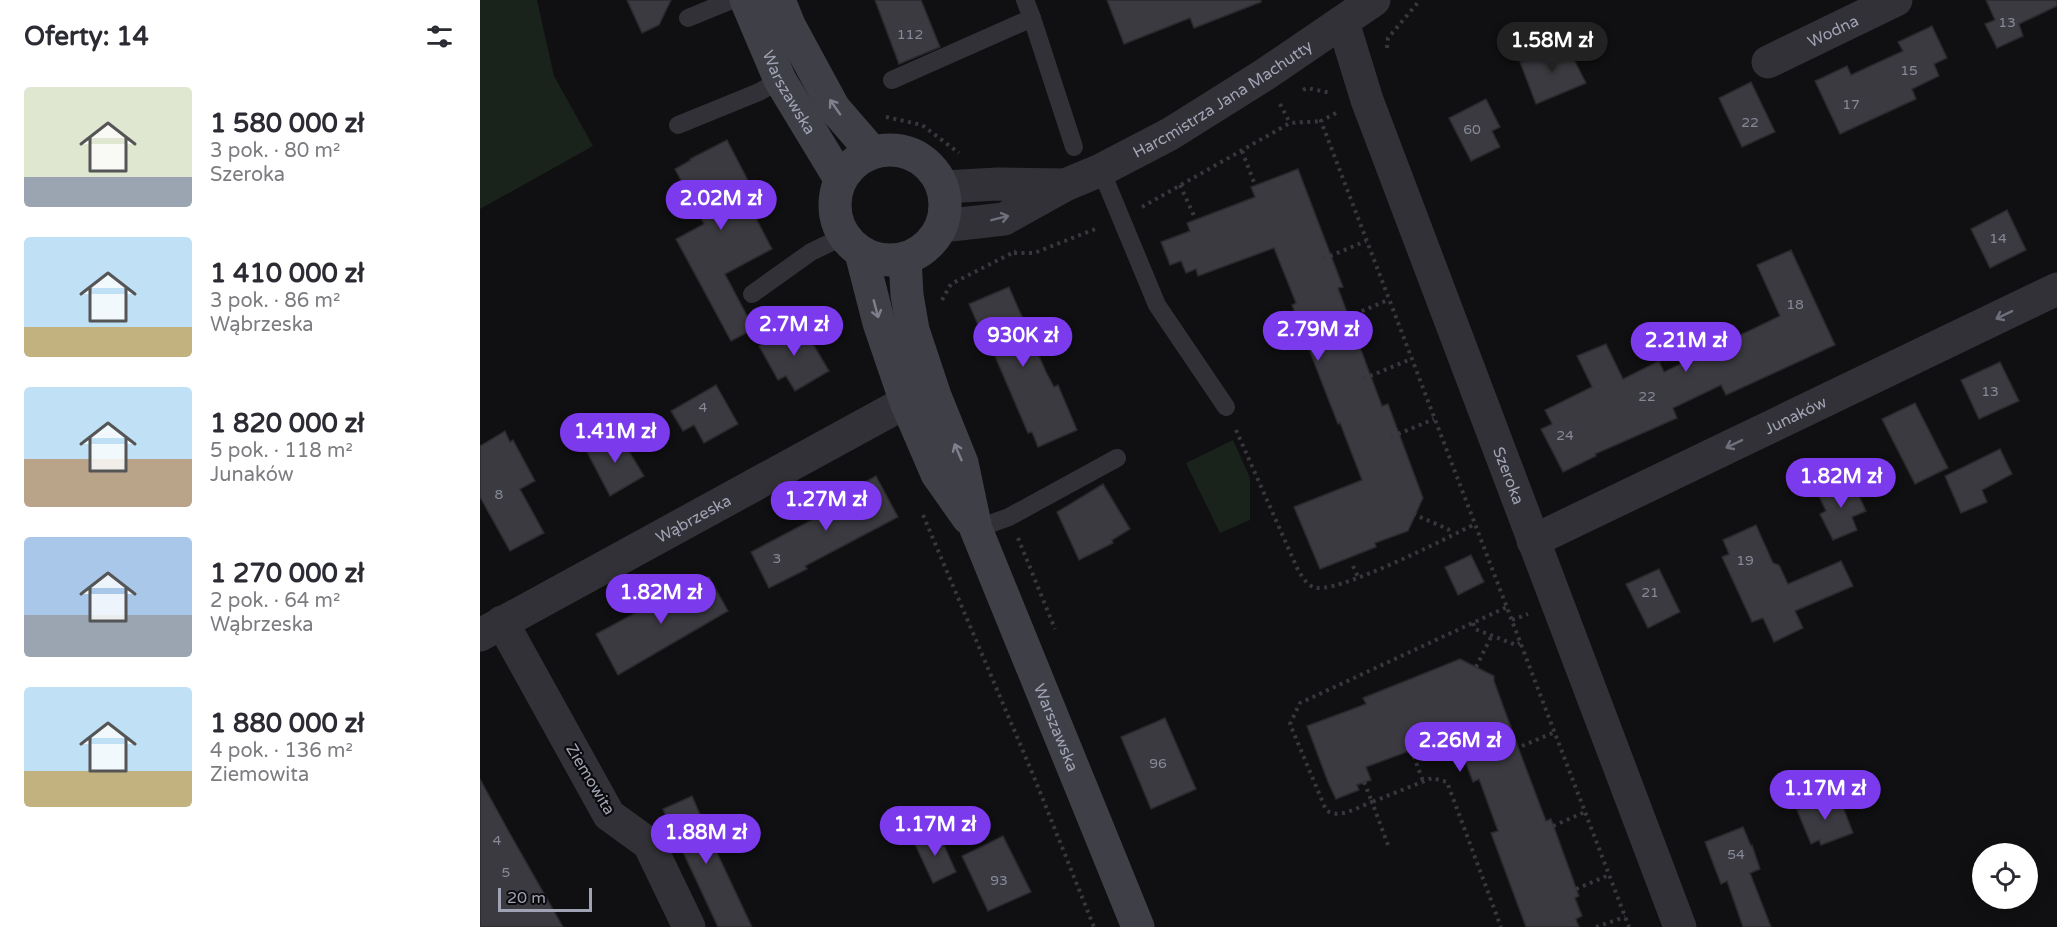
<!DOCTYPE html>
<html lang="pl">
<head>
<meta charset="utf-8">
<style>
	:root { --surface:#fff; --page:#f7f7f7; --text:#2b2b33; --muted:#7c7c81; --accent:#7c3aed }
	body { margin:0; font-family:"Varela Round",sans-serif; background:var(--page); color:var(--text); height:100vh; display:flex; flex-direction:column; font-size:22px; white-space:nowrap }
	* { box-sizing:border-box; margin:0 }
	p { font-size:20px; color:var(--muted) }
	.icon { flex:none; width:33px; height:33px; fill:none; stroke:currentColor; stroke-width:2; stroke-linecap:round; stroke-linejoin:round }
	.map { position:relative; flex:1; overflow:hidden }
	.sheet { display:flex; flex-direction:column; background:var(--surface); width:480px }
	.sheet>* { flex:none }
	.controls { position:absolute; left:1492px; top:843px; display:grid; gap:12px }
	.controls a { display:grid; place-items:center; width:66px; height:66px; border-radius:50%; background:var(--surface); box-shadow:0 3px 15px #0003; font-size:30px }
	.scale { position:absolute; left:18px; bottom:15px; width:94px; box-sizing:border-box; padding-left:6px; border:3px solid #a0a3b4; border-top:0; font-size:16px; line-height:21px; white-space:nowrap; color:#a0a3b4; -webkit-text-stroke:4px #0b0b0d; paint-order:stroke }
	.price { position:absolute; translate:-50% -51px; padding:0 14px; border-radius:21px; background:var(--accent); color:#fff; font-size:20px; line-height:39px; filter:drop-shadow(0 2px 3px #0008) }
	.price::after { content:''; position:absolute; left:50%; top:36px; width:18px; height:14px; margin-left:-9px; background:inherit; clip-path:polygon(0 0,100% 0,50% 100%) }
	.price.current { background:#222; color:#fff }
	ul { padding:0; list-style:none }
	li { display:flex; align-items:center; gap:18px; height:150px; padding:0 24px }
	li span { display:grid; place-items:center; flex:none; width:168px; height:120px; border-radius:6px; color:#555 }
	li>.icon { margin-inline-start:auto }
	span .icon { width:72px; height:72px; fill:#fffc; stroke-width:1 }
	li b { font-size:26px }
	h2 { display:flex; justify-content:space-between; align-items:center; height:72px; padding:0 24px; font-size:26px }
	main { display:flex; flex:1; min-height:0 }
	.map>svg:first-child { display:block }
	.green { fill:#1a221c }
	.building { fill:#3a3a40; stroke:#2a2a2e; stroke-width:1.5 }
	.lines { fill:none; stroke-linecap:round; stroke-linejoin:round }
	.path { stroke:#37373e; stroke-width:4; stroke-dasharray:3 4.5; stroke-linecap:butt }
	.service { stroke:#313137; stroke-width:18 }
	.minor { stroke:#313137; stroke-width:33 }
	.secondary { stroke:#3f3f47; stroke-width:33 }
	.oneway { stroke:#7e808e }
	.oneway2 { stroke:#6e707c }
	.labels { text-anchor:middle; stroke-width:4.5; stroke-linejoin:round; paint-order:stroke }
	.number-label { font-size:14px; fill:#868997 }
	.street-label { font-size:16px; fill:#a0a3b4; stroke:#0b0b0d }
</style>
</head>
<body>
<main>
<section class="sheet">
<h2>Oferty: 14<svg class="icon" aria-label="filters" viewBox="0 0 24 24"><path d="M4 7h16M4 17h16"/><circle cx="9" cy="7" r="2"/><circle cx="15" cy="17" r="2"/></svg></h2>
<ul>
<li><span style="background:linear-gradient(#dfe7d0 75%,#9aa5b1 0)"><svg class="icon" aria-label="home" viewBox="0 0 24 24"><path d="M3 11l9-7 9 7M6 9v11h12V9"/></svg></span><div><b>1 580 000 zł</b><p>3 pok. · 80 m²</p><p>Szeroka</p></div></li>
<li><span style="background:linear-gradient(#bfe0f5 75%,#c2b280 0)"><svg class="icon" aria-label="home" viewBox="0 0 24 24"><path d="M3 11l9-7 9 7M6 9v11h12V9"/></svg></span><div><b>1 410 000 zł</b><p>3 pok. · 86 m²</p><p>Wąbrzeska</p></div></li>
<li><span style="background:linear-gradient(#bfe0f5 60%,#b9a48a 0)"><svg class="icon" aria-label="home" viewBox="0 0 24 24"><path d="M3 11l9-7 9 7M6 9v11h12V9"/></svg></span><div><b>1 820 000 zł</b><p>5 pok. · 118 m²</p><p>Junaków</p></div></li>
<li><span style="background:linear-gradient(#a9c7e8 65%,#9aa5b1 0)"><svg class="icon" aria-label="home" viewBox="0 0 24 24"><path d="M3 11l9-7 9 7M6 9v11h12V9"/></svg></span><div><b>1 270 000 zł</b><p>2 pok. · 64 m²</p><p>Wąbrzeska</p></div></li>
<li><span style="background:linear-gradient(#bfe0f5 70%,#c2b280 0)"><svg class="icon" aria-label="home" viewBox="0 0 24 24"><path d="M3 11l9-7 9 7M6 9v11h12V9"/></svg></span><div><b>1 880 000 zł</b><p>4 pok. · 136 m²</p><p>Ziemowita</p></div></li>
</ul>
</section>
<div class="map">
<svg width="1577" height="927" viewBox="0 0 1577 927">
	<rect width="100%" height="100%" fill="#101012"/>
	<!-- green -->
	<g class="green">
		<polygon points="0,0 57,0 74,76 113,146 0,209"/>
		<polygon points="753,440 770,478 770,520 740,533 706,463"/>
	</g>
	<!-- building -->
	<g class="building">
		<polygon points="147,0 191,0 179,25 162,33"/>
		<polygon points="395,0 441,0 460,47 419,64"/>
		<polygon points="627,0 781,0 781,2 714,28 710,18 644,44"/>
		<polygon points="1506,0 1577,0 1577,6 1539,24 1543,36 1517,48 1505,24 1515,20"/>
		<polygon points="1452,26 1467,58 1454,64 1459,76 1432,89 1436,99 1360,134 1335,81 1367,66 1371,75 1423,51 1418,42"/>
		<polygon points="1085,42 1106,83 1056,104 1040,62"/>
		<polygon points="1271,82 1295,132 1262,147 1239,98"/>
		<polygon points="1006,99 1020,127 1012,131 1020,147 991,161 969,118"/>
		<polygon points="247,140 275,194 266,199 292,249 245,274 274,329 251,341 196,239 224,224 195,169 211,160 210,159"/>
		<polygon points="818,169 863,287 858,288 893,382 902,406 908,404 943,498 928,531 895,543 896,547 840,569 814,507 882,480 860,423 858,424 849,401 812,305 816,303 794,248 718,276 716,269 706,273 701,261 690,265 681,242 710,231 707,223 775,197 771,187"/>
		<polygon points="1527,210 1546,250 1510,268 1491,229"/>
		<polygon points="1311,250 1355,345 1246,395 1241,385 1193,408 1197,418 1115,454 1116,456 1083,472 1061,429 1072,424 1065,410 1112,387 1097,356 1126,344 1143,379 1179,361 1184,372 1300,316 1277,265"/>
		<polygon points="529,287 566,372 574,387 578,385 597,430 558,447 552,432 548,433 511,347 508,348 489,304"/>
		<polygon points="320,322 349,371 315,391 306,376 298,380 279,346"/>
		<polygon points="1520,362 1539,401 1499,419 1481,380"/>
		<polygon points="236,385 258,424 224,443 214,425 203,431 191,411"/>
		<polygon points="1435,403 1468,468 1435,484 1402,419"/>
		<polygon points="25,431 30,442 33,440 55,481 40,489 64,533 30,551 0,497 0,446"/>
		<polygon points="138,433 164,476 130,496 106,450"/>
		<polygon points="1520,449 1532,474 1502,490 1507,502 1481,513 1465,476"/>
		<polygon points="396,476 418,517 325,566 327,569 289,588 271,552 347,512 343,505"/>
		<polygon points="1371,479 1386,511 1372,517 1377,530 1353,540 1340,514 1346,511 1338,494"/>
		<polygon points="623,484 650,529 632,540 633,543 599,560 577,512"/>
		<polygon points="1276,525 1293,563 1299,565 1308,584 1361,561 1373,586 1315,611 1323,628 1294,642 1283,618 1272,622 1242,557 1249,554 1243,540"/>
		<polygon points="991,555 1004,582 978,595 965,567"/>
		<polygon points="1179,569 1200,612 1168,628 1146,584"/>
		<polygon points="229,577 248,611 138,675 116,634 209,584 210,587"/>
		<polygon points="980,659 1014,676 1014,681 1041,755 1066,821 1071,819 1099,896 1095,898 1102,916 1096,919 1099,927 1046,927 1011,833 1018,831 999,779 993,782 975,734 886,767 891,780 877,785 879,790 856,799 848,782 827,726 886,704 883,698"/>
		<polygon points="685,718 716,789 671,809 641,737"/>
		<polygon points="0,779 29,832 83,927 0,927"/>
		<polygon points="1358,794 1373,833 1341,845 1339,840 1331,844 1317,810"/>
		<polygon points="212,796 231,840 272,927 238,927 183,809"/>
		<polygon points="1263,827 1271,846 1272,845 1280,869 1270,873 1291,927 1263,927 1247,881 1241,884 1225,842"/>
		<polygon points="458,832 476,872 453,883 434,842"/>
		<polygon points="523,836 551,892 508,911 482,856"/>
	</g>
	<g class="lines">
		<!-- path -->
		<g class="path">
			<polyline points="907,48 908,38 940,0"/>
			<polyline points="823,90 827,88 851,93"/>
			<polyline points="800,104 810,123"/>
			<polyline points="856,113 841,121 1149,927"/>
			<polyline points="406,117 442,125 479,153"/>
			<polyline points="762,151 775,185"/>
			<polyline points="700,185 715,218"/>
			<polyline points="662,207 810,123 841,121"/>
			<polyline points="534,253 554,253 618,228"/>
			<polyline points="843,259 886,241"/>
			<polyline points="462,300 471,284 536,251"/>
			<polyline points="861,320 908,300"/>
			<polyline points="883,379 931,359"/>
			<path d="M756 430 818 570C822 576 826 584 833 587 852 597 971 536 995 524"/>
			<polyline points="911,437 954,419"/>
			<polyline points="933,514 968,529 972,535"/>
			<polyline points="443,515 554,777 614,927"/>
			<polyline points="538,538 575,629"/>
			<polyline points="873,566 878,577"/>
			<polyline points="1032,620 1048,614"/>
			<polyline points="993,623 995,629 1036,645 1040,643"/>
			<polyline points="996,667 1012,635"/>
			<polyline points="1042,746 1075,732"/>
			<polyline points="931,749 943,781"/>
			<polyline points="884,782 892,802 952,778 967,782 1021,927"/>
			<polyline points="1073,826 1105,812"/>
			<path d="M908 845 892 802C878 807 859 820 846 810L810 724 820 703 1027 607"/>
			<polyline points="1096,889 1129,875"/>
			<polyline points="1116,927 1145,917"/>
		</g>
		<!-- service -->
		<g class="service">
			<polyline points="208,18 252,0"/>
			<polyline points="552,18 594,147"/>
			<polyline points="412,80 552,18 545,0"/>
			<polyline points="198,125 279,92 300,80"/>
			<polyline points="621,170 677,305 746,407"/>
			<polyline points="272,294 331,252 364,236"/>
			<polyline points="496,529 529,517 637,458"/>
		</g>
		<!-- minor -->
		<g class="minor">
			<path id="s1" d="M863 22 887 100 1200 927"/>
			<path id="s2" d="M1288 62 1416 0"/>
			<polyline points="463,187 518,184 583,185"/>
			<path id="s3" d="M462 226 524 219 585 185 621 170 690 134 784 75 894 0"/>
			<path id="s4" d="M1053 541 1577 289"/>
			<polyline points="22,622 129,815 169,844 209,927"/>
			<path id="s5" d="M0 635 426 402"/>
		</g>
		<!-- secondary -->
		<g class="secondary">
			<path id="s6" d="M266 0 300 80 360 179"/>
			<polyline points="299,0 309,25 354,108 392,152"/>
			<circle cx="410" cy="205" r="55"/>
			<polyline points="381,253 399,323 426,402 457,474 488,518"/>
			<path id="s7" d="M425 259 427 295 433 330 455 396 482 463 496 529 658 927"/>
		</g>
	</g>
	<!-- one-way arrows -->
	<defs><path id="oneway-shaft" d="M-6 0H5M1.5-3L5.5 0L1.5 3" fill="none" stroke-width="1.6" stroke-linecap="round" stroke-linejoin="round" transform="scale(1.5)"/></defs>
	<g class="oneway">
		<use href="#oneway-shaft" transform="translate(355 107) rotate(-125)"/>
		<use href="#oneway-shaft" transform="translate(396 309) rotate(75)"/>
		<use href="#oneway-shaft" transform="translate(478 452) rotate(-113)"/>
	</g>
	<g class="oneway2">
		<use href="#oneway-shaft" transform="translate(520 218) rotate(-14)"/>
		<use href="#oneway-shaft" transform="translate(1524 315) rotate(154)"/>
		<use href="#oneway-shaft" transform="translate(1254 444) rotate(154)"/>
	</g>
	<g class="labels">
		<!-- number labels -->
		<g class="number-label">
			<text x="1527" y="27">13</text>
			<text x="430" y="39">112</text>
			<text x="1429" y="75">15</text>
			<text x="1371" y="109">17</text>
			<text x="1270" y="127">22</text>
			<text x="992" y="134">60</text>
			<text x="1518" y="243">14</text>
			<text x="1315" y="309">18</text>
			<text x="1510" y="396">13</text>
			<text x="1167" y="401">22</text>
			<text x="223" y="412">4</text>
			<text x="1085" y="440">24</text>
			<text x="19" y="499">8</text>
			<text x="297" y="563">3</text>
			<text x="1265" y="565">19</text>
			<text x="1170" y="597">21</text>
			<text x="678" y="768">96</text>
			<text x="17" y="845">4</text>
			<text x="1256" y="859">54</text>
			<text x="26" y="877">5</text>
			<text x="519" y="885">93</text>
		</g>
		<!-- street labels -->
		<g class="street-label">
			<text dy="6" stroke="none"><textPath href="#s2" startOffset="72">Wodna</textPath></text>
			<text dy="6" stroke="none"><textPath href="#s6" startOffset="102">Warszawska</textPath></text>
			<text dy="6" stroke="none"><textPath href="#s3" startOffset="312">Harcmistrza Jana Machutty</textPath></text>
			<text dy="6" stroke="none"><textPath href="#s4" startOffset="291">Junaków</textPath></text>
			<text dy="6" stroke="none"><textPath href="#s1" startOffset="483">Szeroka</textPath></text>
			<text dy="6" stroke="none"><textPath href="#s5" startOffset="243">Wąbrzeska</textPath></text>
			<text dy="6" stroke="none"><textPath href="#s7" startOffset="495">Warszawska</textPath></text>
			<text transform="translate(111 779) rotate(59)" y="6">Ziemowita</text>
		</g>
	</g>
</svg>
<div class="controls">
<a><svg class="icon" aria-label="locate" viewBox="0 0 24 24"><circle cx="12" cy="12" r="6"/><path d="M12 2v4M12 18v4M2 12h4M18 12h4"/></svg></a>
</div>
<div class="scale">20 m</div>
<b class="price current" style="left:1072px;top:73px">1.58M zł</b>
<b class="price" style="left:241px;top:231px">2.02M zł</b>
<b class="price" style="left:314px;top:357px">2.7M zł</b>
<b class="price" style="left:838px;top:362px">2.79M zł</b>
<b class="price" style="left:543px;top:368px">930K zł</b>
<b class="price" style="left:1206px;top:373px">2.21M zł</b>
<b class="price" style="left:135px;top:464px">1.41M zł</b>
<b class="price" style="left:1361px;top:509px">1.82M zł</b>
<b class="price" style="left:346px;top:532px">1.27M zł</b>
<b class="price" style="left:181px;top:625px">1.82M zł</b>
<b class="price" style="left:980px;top:773px">2.26M zł</b>
<b class="price" style="left:1345px;top:821px">1.17M zł</b>
<b class="price" style="left:455px;top:857px">1.17M zł</b>
<b class="price" style="left:226px;top:865px">1.88M zł</b>
</div>
</main>
</body>
</html>
